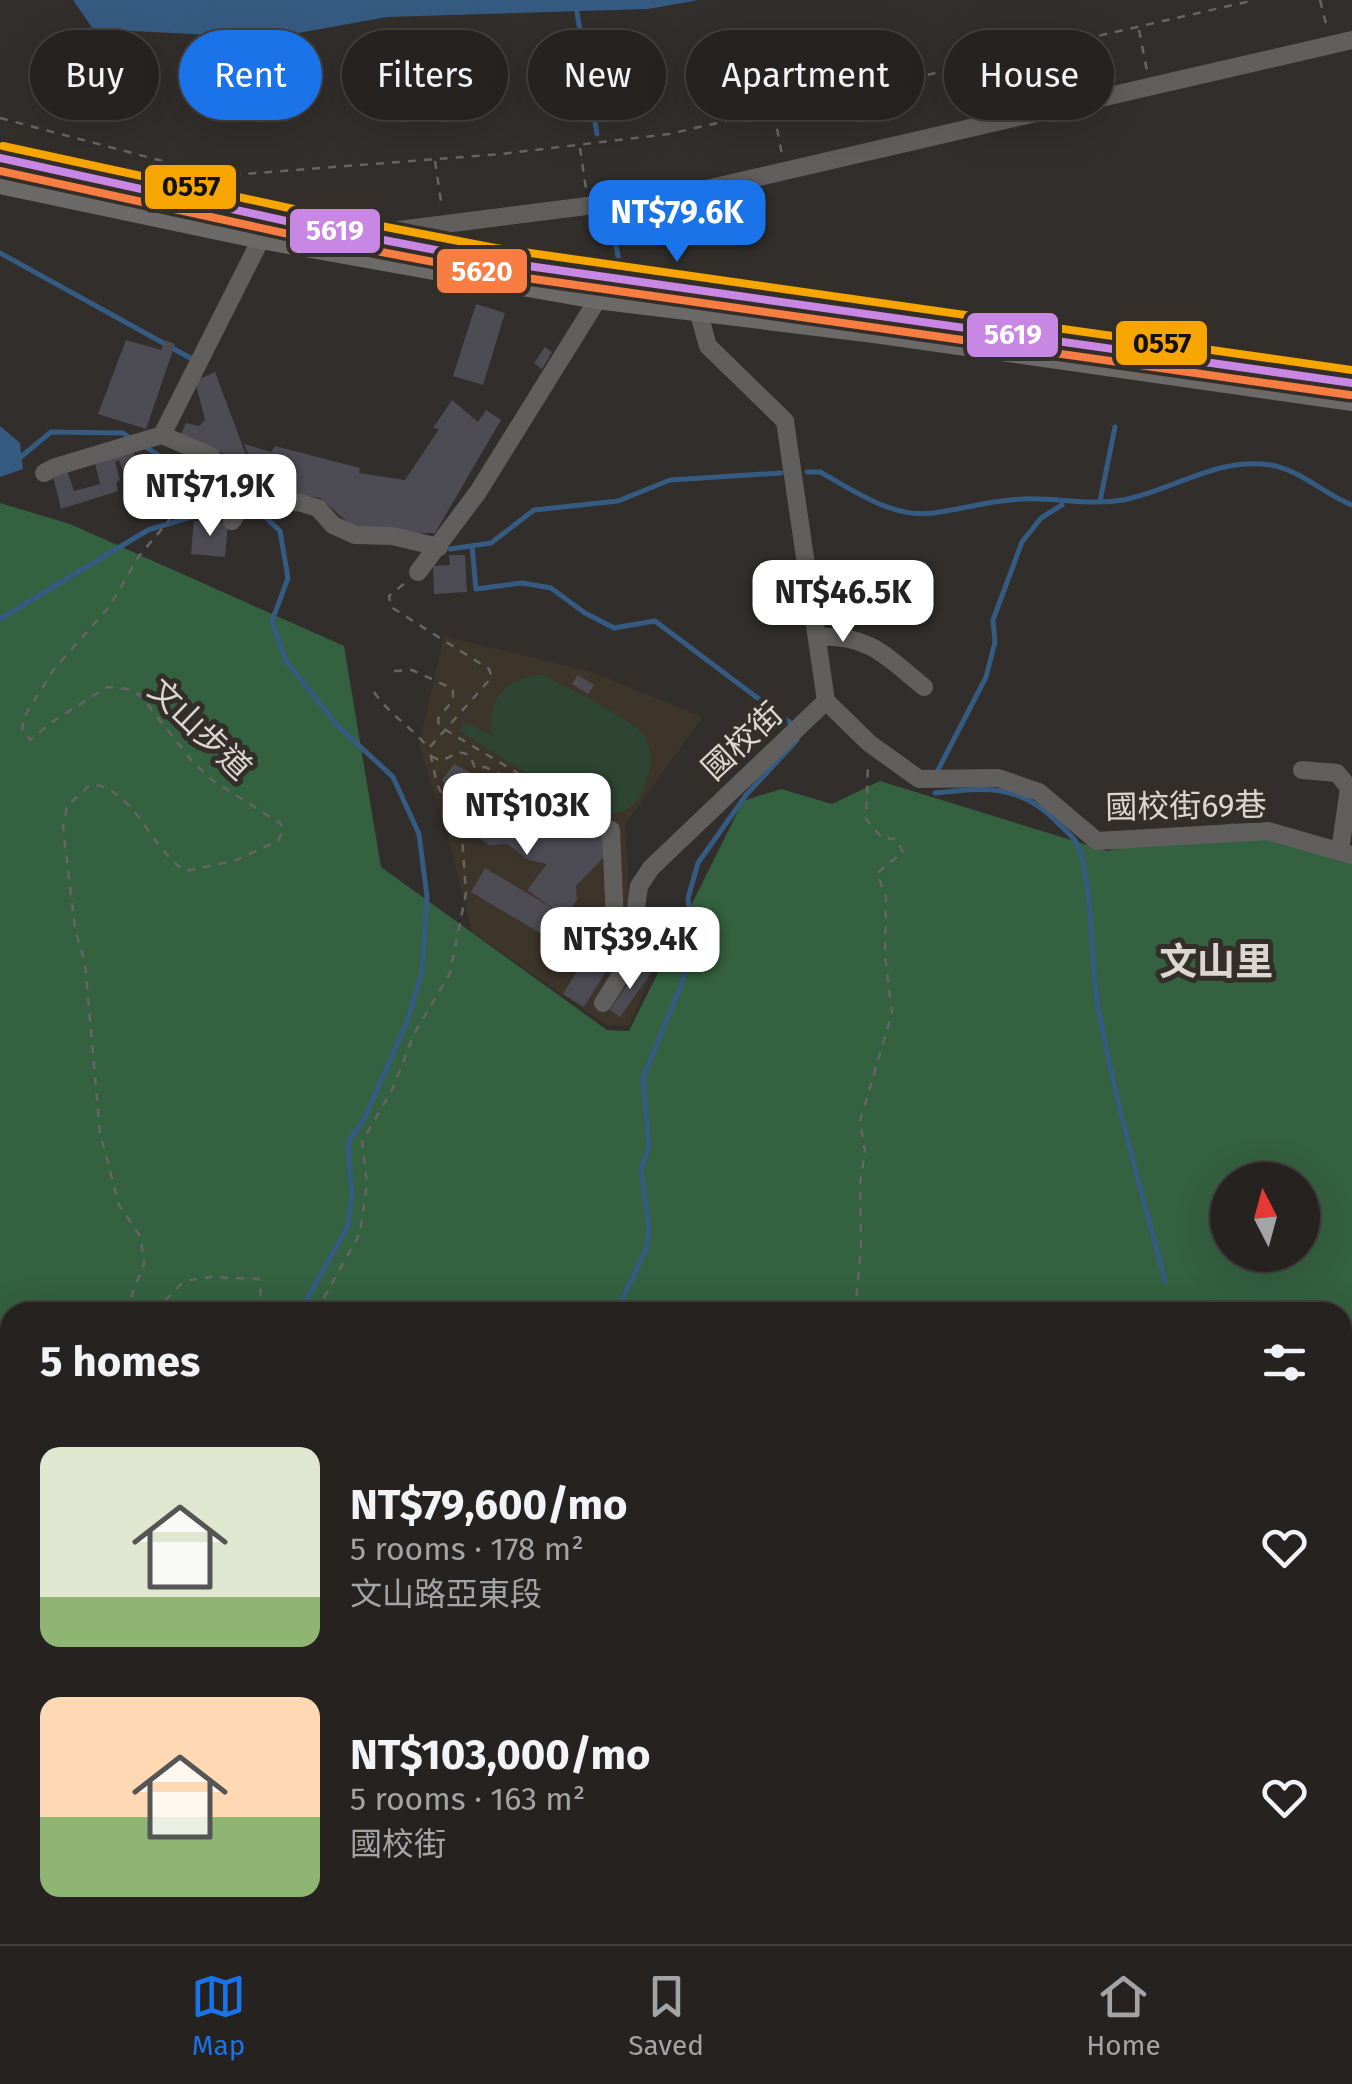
<!DOCTYPE html>
<html lang="en">
<head>
<meta charset="utf-8">
<style>
	:root { --surface:#252220; --page:#2d2a29; --text:#f1f3f6; --muted:#a3a4a5; --line:#423f3e; --accent:#1a73e8 }
	body { margin:0; font-family:"Fira Sans","Noto Sans TC",sans-serif; background:var(--page); color:var(--text); height:100vh; display:flex; flex-direction:column; font-size:38px; white-space:nowrap }
	* { box-sizing:border-box; margin:0 }
	p { font-size:32px; color:var(--muted) }
	.icon { flex:none; width:55px; height:55px; fill:none; stroke:currentColor; stroke-width:2; stroke-linecap:round; stroke-linejoin:round }
	.map { position:relative; flex:1; overflow:hidden }
	.details { position:absolute; left:0px; top:1302px; width:1352px; height:642px; display:flex; flex-direction:column; background:var(--surface); border-radius:30px 30px 0 0; box-shadow:0 10px 40px #0002,0 0 0 2px var(--line) }
	.details>* { flex:none }
	.banner { position:absolute; left:30px; top:30px; width:1292px; height:90px; display:flex; gap:20px }
	.needle { width:65px; rotate:354deg }
	.buttons { position:absolute; left:1210px; top:1162px; display:grid; gap:20px }
	.buttons a { display:grid; place-items:center; width:110px; height:110px; border-radius:50%; background:var(--surface); box-shadow:0 10px 40px #0002,0 0 0 2px var(--line); font-size:50px }
	.price { position:absolute; translate:-50% -85px; padding:0 22px; border-radius:20px; background:#fff; color:#222; font-size:32px; line-height:65px; filter:drop-shadow(0 2px 5px #0008) }
	.price::after { content:''; position:absolute; left:50%; top:60px; width:30px; height:22px; margin-left:-15px; background:inherit; clip-path:polygon(0 0,100% 0,50% 100%) }
	.price.active { background:var(--accent); color:#fff }
	ul { padding:0; list-style:none }
	li { display:flex; align-items:center; gap:30px; height:250px; padding:0 40px }
	li span { display:grid; place-items:center; flex:none; width:280px; height:200px; border-radius:20px; color:#555 }
	li>.icon { margin-inline-start:auto }
	span .icon { width:120px; height:120px; fill:#fffc; stroke-width:1 }
	li b { font-size:42px }
	h2 { display:flex; justify-content:space-between; align-items:center; height:120px; padding:0 40px; font-size:42px }
	.chip { padding:0 35px; border-radius:45px; background:var(--surface); box-shadow:0 10px 40px #0002,0 0 0 2px var(--line); font-size:35px; line-height:90px }
	.chip.active { background:var(--accent); color:#fff }
	.dock { display:flex; justify-content:space-around; align-items:center; height:140px; border-top:2px solid var(--line); background:var(--surface); font-size:28px; color:var(--muted) }
	.dock a { display:grid; justify-items:center; gap:5px }
	.dock .active { color:var(--accent) }
	.map>svg:first-child { display:block }
	.built { fill:#3d342a }
	.green { fill:#2d4532 }
	.forest { fill:#346140; fill-rule:evenodd }
	.water { fill:#365b82 }
	.lines { fill:none; stroke-linecap:round; stroke-linejoin:round }
	.stream { stroke:#365b82; stroke-width:5 }
	.building { fill:#4d4c55 }
	.path { stroke:#676564; stroke-width:2.5; stroke-dasharray:8 8; stroke-linecap:butt }
	.minor { stroke:#615f5e; stroke-width:18 }
	.major { stroke:#6c6a68; stroke-width:20 }
	.bus-1-casing { stroke:#342e28; stroke-width:15 }
	.bus-2-casing { stroke:#342e28; stroke-width:15 }
	.bus-3-casing { stroke:#342e28; stroke-width:15 }
	.bus-1 { stroke:#c787e3; stroke-width:8 }
	.bus-2 { stroke:#f77d43; stroke-width:8 }
	.bus-3 { stroke:#f7a600; stroke-width:8 }
	.labels { text-anchor:middle; stroke-width:10; stroke-linejoin:round; paint-order:stroke }
	.street-label { font-size:32px; fill:#dad6d2; stroke:#342e28 }
	.quarter-label { font-size:38px; font-weight:bold; fill:#dad6d2; stroke:#342e28 }
	.line-badge { stroke:#342e28; stroke-width:4 }
	.badge-label { font-size:28px; text-anchor:middle; font-weight:bold; fill:#fff }
	.pale-badge-label { font-size:28px; text-anchor:middle; font-weight:bold; fill:#111 }
</style>
</head>
<body>
<div class="map">
<svg width="1352" height="1944" viewBox="0 0 1352 1944">
	<rect width="100%" height="100%" fill="#312e2b"/>
	<!-- built -->
	<polygon class="built" points="444,636 594,673 703,717 625,824 631,929 656,964 629,1026 606,1025 472,932 449,841 419,745"/>
	<!-- green -->
	<path class="green" d="M542 674C561 685 634 720 643 734 654 751 651 770 644 787 636 812 617 815 594 815L459 731 465 722 493 736C486 698 505 680 542 674Z"/>
	<!-- forest -->
	<path class="forest" d="M0 503 70 524 344 646 381 867 607 1030 629 1031 743 801 781 789 832 804 880 781 1107 851 1233 823 1352 853V1944H0ZM1228 1180H1302V1255H1228ZM10 1312H1342V1935H10Z"/>
	<!-- water -->
	<g class="water">
		<polygon points="73,0 699,0 648,9 387,17 271,38 93,29"/>
		<polygon points="0,426 20,443 23,469 0,477"/>
	</g>
	<g class="lines">
		<!-- stream -->
		<g class="stream">
			<polyline points="575,0 597,134"/>
			<polyline points="610,216 619,261"/>
			<polyline points="0,253 194,360"/>
			<polyline points="144,446 187,473 226,491"/>
			<polyline points="17,460 51,432 123,433 130,438"/>
			<path d="M807 472H820C853 490 893 519 933 513 963 509 992 500 1023 499 1056 497 1089 506 1123 500 1174 490 1216 457 1270 465 1301 470 1324 494 1352 505"/>
			<polyline points="1100,501 1115,427"/>
			<polyline points="257,509 280,531 288,578 272,621 286,661 338,726 393,777 419,834 427,897 422,972 407,1022 365,1117 348,1142 352,1196 348,1226 307,1299"/>
			<polyline points="472,546 476,589 522,583 551,588 585,613 614,628 655,621 792,724"/>
			<polyline points="450,549 491,543 534,510 618,501 670,480 781,473"/>
			<polyline points="0,619 148,530 234,504"/>
			<polyline points="938,770 986,677 995,642 993,620 1022,542 1041,518 1062,505"/>
			<path d="M935 793C983 788 1017 783 1055 820 1061 827 1071 834 1076 842 1092 871 1091 962 1097 1000 1113 1095 1141 1188 1165 1281"/>
			<polyline points="616,1312 646,1250 649,1228 641,1169 649,1147 643,1078 682,983 693,943 688,898 698,863 746,795 797,740"/>
		</g>
	</g>
	<!-- building -->
	<g class="building">
		<polygon points="476,304 505,313 483,385 453,376"/>
		<polygon points="126,340 161,350 165,340 175,344 146,429 98,414"/>
		<polygon points="545,347 552,352 542,369 534,363"/>
		<polygon points="215,372 252,471 237,478 229,456 180,436 186,423 199,426 205,420 195,381"/>
		<polygon points="452,400 478,422 486,410 501,420 435,533 375,533 352,526 320,498 287,492 283,480 274,480 273,493 263,491 244,444 271,452 275,446 360,468 359,473 405,480 439,429 433,428"/>
		<polygon points="133,448 138,473 125,477 119,460 115,462 120,480 116,483 118,491 61,509 52,472 66,467 74,491 100,484 94,459"/>
		<polygon points="194,521 228,523 225,557 191,554"/>
		<polygon points="449,555 465,555 467,592 434,594 433,566 450,565"/>
		<polygon points="578,675 594,685 588,694 572,684"/>
		<polygon points="454,764 483,779 502,804 576,836 603,830 603,858 576,886 577,900 564,916 581,926 567,949 471,892 485,868 554,909 527,890 547,864 526,859 508,844 489,845 471,832 442,780"/>
		<polygon points="592,933 619,950 584,1007 563,994 590,950 585,944"/>
		<polygon points="639,967 650,974 620,1017 610,1010"/>
	</g>
	<g class="lines">
		<!-- path -->
		<g class="path">
			<polyline points="1320,0 1327,28"/>
			<polyline points="1139,30 1147,71"/>
			<polyline points="965,70 973,111"/>
			<polyline points="774,113 782,155"/>
			<polyline points="0,118 219,176 501,154 669,134 1255,0"/>
			<polyline points="580,148 586,189"/>
			<polyline points="435,161 442,208"/>
			<polyline points="394,671 412,670 453,689 453,700 438,719 439,726 596,820"/>
			<path d="M374 692C389 714 411 727 428 747"/>
			<polyline points="431,756 441,761 459,752 470,755 475,768 485,767 500,774 511,798 546,816 560,810 563,804"/>
			<path d="M125 1312 144 1264 143 1253 140 1236 119 1205 100 1133 85 963 75 929 63 827 67 806 91 784C135 789 150 848 185 871L234 861 278 841 283 830 281 824 212 780 192 761 140 695 127 689 107 687 52 722 30 740 22 729 24 717 54 669 109 607 139 556 167 523 188 488 186 465"/>
			<polyline points="154,1312 184,1281 211,1277 259,1279 263,1312"/>
			<polyline points="316,1312 360,1233 367,1184 362,1142 393,1088 414,1034 450,973 466,893 462,837 437,784 429,748 492,677 489,669 391,607 389,596 405,583"/>
			<polyline points="855,1312 861,1249 860,1183 865,1151 860,1121 892,1013 885,955 886,897 877,873 903,852 897,839 882,838 866,819 868,765"/>
			<polyline points="95,1935 97,1944"/>
			<polyline points="922,1935 924,1944"/>
		</g>
		<!-- minor -->
		<g class="minor">
			<polyline points="367,234 689,193 1352,40"/>
			<polyline points="162,435 261,239 267,218"/>
			<polyline points="44,473 55,467 162,435 211,456 237,498 244,503 232,521"/>
			<polyline points="250,480 244,503 298,502 318,508 333,525 355,535 392,536 439,547"/>
			<polyline points="418,572 478,492 593,307 597,287"/>
			<path d="M818 637C869 634 887 657 924 687"/>
			<polyline points="826,701 869,743 919,779 998,778 1039,792 1097,841 1268,831 1352,855"/>
			<polyline points="1302,770 1337,773 1349,788 1340,851"/>
			<polyline points="631,945 639,886 651,868 826,701 785,421 708,346 699,314 702,302"/>
			<polyline points="603,1003 627,965 631,945 615,924 611,830"/>
		</g>
		<!-- major -->
		<g class="major">
			<path d="M0 158C261 217 526 276 792 303L1352 383"/>
			<polyline points="0,184 261,239 596,299 874,333 1352,401"/>
		</g>
		<defs>
			<polyline id="bus-1" points="0,158 295,223 493,261 1352,383"/>
			<polyline id="bus-2" points="0,171 293,235 491,273 1350,395"/>
			<polyline id="bus-3" points="3,146 298,210 495,248 1352,370"/>
		</defs>
		<!-- bus-1 casing -->
		<use href="#bus-1" class="bus-1-casing"/>
		<!-- bus-2 casing -->
		<use href="#bus-2" class="bus-2-casing"/>
		<!-- bus-3 casing -->
		<use href="#bus-3" class="bus-3-casing"/>
		<!-- bus-1 -->
		<use href="#bus-1" class="bus-1"/>
		<!-- bus-2 -->
		<use href="#bus-2" class="bus-2"/>
		<!-- bus-3 -->
		<use href="#bus-3" class="bus-3"/>
	</g>
	<g class="labels">
		<!-- street labels -->
		<g class="street-label">
			<text transform="translate(200 729) rotate(44)" y="11">文山步道</text>
			<text transform="translate(742 741) rotate(-43)" y="11">國校街</text>
			<text transform="translate(1186 806) rotate(-1)" y="11">國校街69巷</text>
		</g>
		<!-- quarter labels -->
		<g class="quarter-label">
			<text x="1216" y="975">文山里</text>
		</g>
	</g>
	<g class="line-badge">
		<rect x="143" y="163" width="95" height="48" rx="10" fill="#f7a600"/>
		<rect x="288" y="207" width="94" height="48" rx="10" fill="#c787e3"/>
		<rect x="435" y="247" width="94" height="48" rx="10" fill="#f77d43"/>
		<rect x="965" y="311" width="95" height="48" rx="10" fill="#c787e3"/>
		<rect x="1114" y="319" width="95" height="48" rx="10" fill="#f7a600"/>
	</g>
	<g class="badge-label">
		<text x="335" y="240">5619</text>
		<text x="482" y="281">5620</text>
		<text x="1013" y="344">5619</text>
	</g>
	<g class="pale-badge-label">
		<text x="191" y="196">0557</text>
		<text x="1162" y="353">0557</text>
	</g>
</svg>
<div class="buttons">
<a><svg class="needle" viewBox="-14 -14 28 28"><path d="M0-13l5 13h-10z" fill="#e53935"/><path d="M0 13l5-13h-10z" fill="#a3a4a5"/></svg></a>
</div>
<b class="price active" style="left:677px;top:265px">NT$79.6K</b>
<b class="price" style="left:210px;top:539px">NT$71.9K</b>
<b class="price" style="left:843px;top:645px">NT$46.5K</b>
<b class="price" style="left:527px;top:858px">NT$103K</b>
<b class="price" style="left:630px;top:992px">NT$39.4K</b>
<div class="banner">
<a class="chip">Buy</a>
<a class="chip active">Rent</a>
<a class="chip">Filters</a>
<a class="chip">New</a>
<a class="chip">Apartment</a>
<a class="chip">House</a>
</div>
<section class="details">
<h2>5 homes<svg class="icon" aria-label="filters" viewBox="0 0 24 24"><path d="M4 7h16M4 17h16"/><circle cx="9" cy="7" r="2"/><circle cx="15" cy="17" r="2"/></svg></h2>
<ul>
<li><span style="background:linear-gradient(#dfe7d0 75%,#8fb573 0)"><svg class="icon" aria-label="home" viewBox="0 0 24 24"><path d="M3 11l9-7 9 7M6 9v11h12V9"/></svg></span><div><b>NT$79,600/mo</b><p>5 rooms · 178 m²</p><p>文山路亞東段</p></div><svg class="icon" aria-label="heart" viewBox="0 0 24 24"><path d="M12 20l-8-8c-3-5 5-10 8-4 3-6 11-1 8 4z"/></svg></li>
<li><span style="background:linear-gradient(#ffd9b3 60%,#8fb573 0)"><svg class="icon" aria-label="home" viewBox="0 0 24 24"><path d="M3 11l9-7 9 7M6 9v11h12V9"/></svg></span><div><b>NT$103,000/mo</b><p>5 rooms · 163 m²</p><p>國校街</p></div><svg class="icon" aria-label="heart" viewBox="0 0 24 24"><path d="M12 20l-8-8c-3-5 5-10 8-4 3-6 11-1 8 4z"/></svg></li>
</ul>
</section>
</div>
<nav class="dock">
<a class="active"><svg class="icon" aria-label="map" viewBox="0 0 24 24"><path d="M3 6l6-2 6 2 6-2v14l-6 2-6-2-6 2zM9 4v14M15 6v14"/></svg>Map</a>
<a><svg class="icon" aria-label="saved" viewBox="0 0 24 24"><path d="M7 4h10v16l-5-4-5 4z"/></svg>Saved</a>
<a><svg class="icon" aria-label="home" viewBox="0 0 24 24"><path d="M3 11l9-7 9 7M6 9v11h12V9"/></svg>Home</a>
</nav>
</body>
</html>
